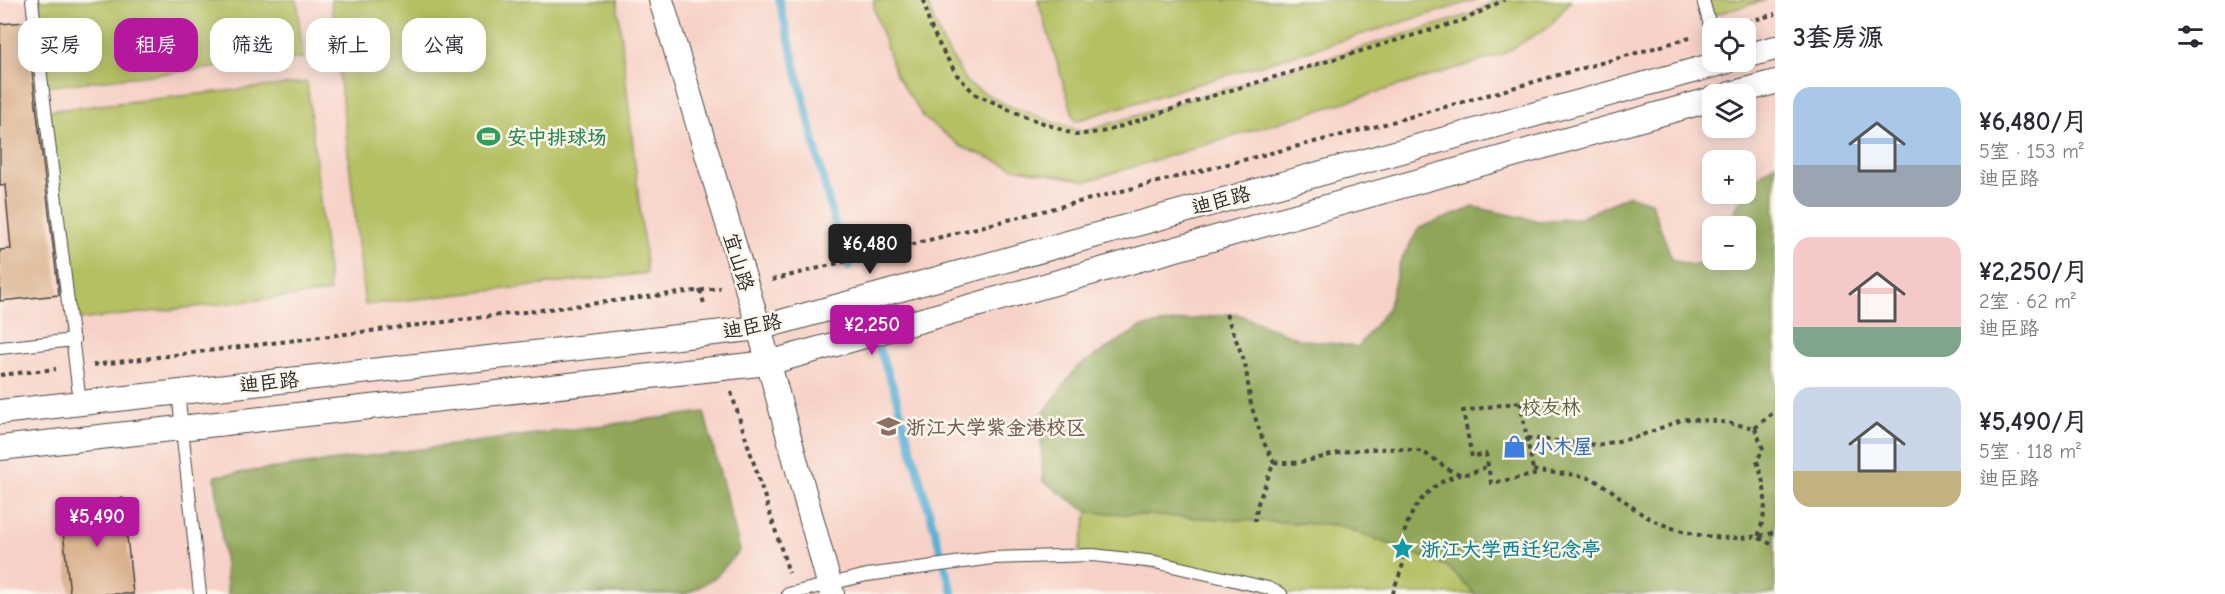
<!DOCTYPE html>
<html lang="zh">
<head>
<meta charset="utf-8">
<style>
	:root { --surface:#fff; --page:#f7f7f7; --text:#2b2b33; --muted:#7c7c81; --accent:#b5179e }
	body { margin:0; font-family:"Comic Neue","LXGW WenKai TC",sans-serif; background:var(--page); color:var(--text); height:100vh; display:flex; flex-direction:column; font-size:22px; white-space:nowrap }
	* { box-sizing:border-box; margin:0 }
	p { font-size:20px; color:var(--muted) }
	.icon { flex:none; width:33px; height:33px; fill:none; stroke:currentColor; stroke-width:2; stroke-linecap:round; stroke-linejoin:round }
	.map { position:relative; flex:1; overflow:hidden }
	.sheet { display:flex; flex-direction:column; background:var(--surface); width:450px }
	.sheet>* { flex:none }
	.top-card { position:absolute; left:18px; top:18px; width:570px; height:54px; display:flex; gap:12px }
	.fabs { position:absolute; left:1702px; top:18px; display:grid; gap:12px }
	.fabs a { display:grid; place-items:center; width:54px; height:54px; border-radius:12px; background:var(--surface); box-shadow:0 3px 15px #0003; font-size:30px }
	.price { position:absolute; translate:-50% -51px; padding:0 14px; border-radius:6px; background:var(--accent); color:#fff; font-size:20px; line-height:39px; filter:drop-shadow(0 2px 3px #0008) }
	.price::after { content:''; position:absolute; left:50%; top:36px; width:18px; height:14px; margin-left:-9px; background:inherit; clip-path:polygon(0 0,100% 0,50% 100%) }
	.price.active { background:#222; color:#fff }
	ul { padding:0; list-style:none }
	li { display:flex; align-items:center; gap:18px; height:150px; padding:0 18px }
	li span { display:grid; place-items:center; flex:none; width:168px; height:120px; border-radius:18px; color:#555 }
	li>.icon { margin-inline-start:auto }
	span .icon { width:72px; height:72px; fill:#fffc; stroke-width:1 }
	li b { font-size:26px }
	h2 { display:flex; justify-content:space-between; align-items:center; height:72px; padding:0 18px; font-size:26px }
	.tag { padding:0 21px; border-radius:18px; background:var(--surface); box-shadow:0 3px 15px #0003; font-size:21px; line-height:54px }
	.tag.active { background:var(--accent); color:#fff }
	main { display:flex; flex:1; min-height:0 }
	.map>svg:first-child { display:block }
	.built { fill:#f7d1c7; fill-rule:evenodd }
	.green { fill:#b4c062; stroke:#707646; stroke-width:1.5 }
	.forest { fill:#8fa658; stroke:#5d6842; stroke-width:1.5 }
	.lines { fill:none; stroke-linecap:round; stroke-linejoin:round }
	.stream { stroke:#57afd4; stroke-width:8 }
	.building { fill:#dab08c }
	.service-casing { stroke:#484641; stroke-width:14 }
	.minor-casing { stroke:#484641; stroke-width:26 }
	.path { stroke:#484641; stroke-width:4; stroke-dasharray:4.5 4.5; stroke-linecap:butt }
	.service { stroke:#fff; stroke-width:12 }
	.minor { stroke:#fff; stroke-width:24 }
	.labels { text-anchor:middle; stroke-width:5; stroke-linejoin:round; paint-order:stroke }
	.leisure-label { font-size:20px; font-weight:bold; fill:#27864d; stroke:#fbf7ec; text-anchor:start }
	.street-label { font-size:20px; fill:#2b2b2b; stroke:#fbf7ec }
	.park-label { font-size:20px; fill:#54583c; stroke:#fbf7ec }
	.education-label { font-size:20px; font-weight:bold; fill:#785e54; stroke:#fbf7ec; text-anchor:start }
	.shop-label { font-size:20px; font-weight:bold; fill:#366cbe; stroke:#fbf7ec; text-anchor:start }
	.culture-label { font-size:20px; font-weight:bold; fill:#0d838f; stroke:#fbf7ec; text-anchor:start }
</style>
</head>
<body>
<main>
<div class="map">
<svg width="1775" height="594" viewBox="0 0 1775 594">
	<rect width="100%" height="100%" fill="#fbf7ec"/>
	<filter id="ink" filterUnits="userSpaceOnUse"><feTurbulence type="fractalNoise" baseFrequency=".0167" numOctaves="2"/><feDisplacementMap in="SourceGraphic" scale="12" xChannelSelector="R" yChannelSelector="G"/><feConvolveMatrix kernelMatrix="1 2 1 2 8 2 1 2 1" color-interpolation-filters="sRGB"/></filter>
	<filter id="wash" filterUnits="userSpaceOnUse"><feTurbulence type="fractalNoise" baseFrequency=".008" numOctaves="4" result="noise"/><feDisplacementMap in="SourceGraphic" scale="24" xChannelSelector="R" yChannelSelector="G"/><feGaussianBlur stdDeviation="1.35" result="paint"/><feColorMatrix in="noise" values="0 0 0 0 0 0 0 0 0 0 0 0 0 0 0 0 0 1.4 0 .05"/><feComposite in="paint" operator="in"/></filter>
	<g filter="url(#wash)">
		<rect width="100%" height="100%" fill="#eee0bf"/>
		<!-- built -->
		<path class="built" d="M0 0H1775V594H0ZM1713 28H1746V62H1713ZM1713 94H1746V128H1713ZM1713 160H1746V194H1713ZM1713 226H1746V260H1713Z"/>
		<!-- green -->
		<g class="green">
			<polygon points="33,0 297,0 303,58 43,87"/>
			<polygon points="331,0 617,0 647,273 365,305"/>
			<polygon points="874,0 926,0 942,41 967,83 1004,104 1082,132 1472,14 1495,0 1571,0 1550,26 1503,54 1087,181 1014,168 962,147 924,118 896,75 874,10"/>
			<polygon points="1038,0 1476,0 1075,121"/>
			<polygon points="1705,0 1766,0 1706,17"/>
			<polygon points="307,82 330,292 70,321 47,111"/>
			<polygon points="1088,512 1339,525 1447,566 1475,594 1281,594 1215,575 1078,556"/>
		</g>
		<!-- forest -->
		<g class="forest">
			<polygon points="1775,163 1775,594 1475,594 1447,566 1339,525 1088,512 1043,481 1040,418 1077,367 1141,327 1235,313 1299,339 1358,347 1388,308 1400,262 1419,228 1474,207 1539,221 1580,218 1629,195 1651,202 1672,259 1693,266 1713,256 1713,260 1746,260 1746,226 1726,226 1750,184"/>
			<polygon points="704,412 740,550 716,577 687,594 228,594 215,476"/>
		</g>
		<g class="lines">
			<!-- stream -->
			<g class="stream">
				<polyline points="779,0 835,226 849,267"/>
				<polyline points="879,349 894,389 953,594"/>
			</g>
		</g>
		<g id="blocks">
			<!-- building -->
			<g class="building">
				<polygon points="26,22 59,295 0,301 0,250 11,249 5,185 0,186 0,24"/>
				<polygon points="123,498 133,594 70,594 60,505"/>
			</g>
		</g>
	</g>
	<g filter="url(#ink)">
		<use href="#blocks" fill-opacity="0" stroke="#484641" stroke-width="1.5"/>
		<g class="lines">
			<defs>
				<g id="service">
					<polyline points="32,0 80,403"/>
					<polyline points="1703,0 1713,36"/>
					<polyline points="0,348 74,340"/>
					<polyline points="178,392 200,594"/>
					<polyline points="788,594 867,575 992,558 1093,555 1155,562 1268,588 1281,594"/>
				</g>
				<g id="minor">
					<polyline points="661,0 759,328 832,594"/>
					<polyline points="1746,56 1775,48"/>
					<polyline points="1730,94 1775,82"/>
					<polyline points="0,412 759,328 1725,62"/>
					<polyline points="0,448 768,363 1713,99"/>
				</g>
			</defs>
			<!-- service casing -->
			<use href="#service" class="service-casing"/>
			<!-- minor casing -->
			<use href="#minor" class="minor-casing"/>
			<!-- path -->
			<g class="path">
				<polyline points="924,0 929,23 941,48 957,75 975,94 1024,116 1076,135 1107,131 1205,98 1464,20 1504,0"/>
				<polyline points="1730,27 1775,14"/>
				<polyline points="772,280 1381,125 1693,37"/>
				<polyline points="700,290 705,307"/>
				<polyline points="1226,314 1245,363 1251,405 1263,441 1274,462 1258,503 1255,521"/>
				<polyline points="93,365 720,288"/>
				<polyline points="0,375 56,369"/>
				<polyline points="731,392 789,573"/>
				<polygon points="1520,402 1534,475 1491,483 1486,454 1472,457 1463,411"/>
				<path d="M1755 428 1763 449 1757 461C1767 492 1768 506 1758 537"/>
				<polyline points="1755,428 1775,411"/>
				<polyline points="1527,438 1597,445 1634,438 1684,419 1716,421 1755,428"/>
				<path d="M1274 462C1299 466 1319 457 1343 452 1364 448 1391 448 1412 450 1441 452 1449 491 1488 465"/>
				<path d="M1533 470C1550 474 1578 473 1592 479 1610 487 1626 503 1642 514 1677 536 1736 545 1775 532"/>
				<polyline points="1759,538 1775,546"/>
				<path d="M1393 594C1395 583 1401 574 1403 563 1405 556 1402 548 1403 540 1407 511 1431 480 1461 475"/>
			</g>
			<!-- service -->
			<use href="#service" class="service"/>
			<!-- minor -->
			<use href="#minor" class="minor"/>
		</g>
	</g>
	<!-- icons -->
	<defs>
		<symbol id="stadium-bare" viewBox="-9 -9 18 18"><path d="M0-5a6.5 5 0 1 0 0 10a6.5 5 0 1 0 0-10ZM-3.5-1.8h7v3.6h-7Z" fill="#2e9e5b" stroke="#fbf7ec" stroke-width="2.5" paint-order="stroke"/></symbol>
		<symbol id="university-bare" viewBox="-9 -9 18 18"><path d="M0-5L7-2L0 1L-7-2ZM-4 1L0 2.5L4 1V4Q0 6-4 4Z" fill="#8d6e63" stroke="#fbf7ec" stroke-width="2.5" paint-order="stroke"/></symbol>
		<symbol id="shop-bare" viewBox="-9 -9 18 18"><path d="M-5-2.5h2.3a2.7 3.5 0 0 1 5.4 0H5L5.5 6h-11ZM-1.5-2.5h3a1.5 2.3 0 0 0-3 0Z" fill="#3f7fe0" stroke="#fbf7ec" stroke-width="2.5" paint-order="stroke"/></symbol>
		<symbol id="sight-bare" viewBox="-9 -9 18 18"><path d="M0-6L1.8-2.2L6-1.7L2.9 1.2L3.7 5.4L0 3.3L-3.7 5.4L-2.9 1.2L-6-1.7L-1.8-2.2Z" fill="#0f9aa8" stroke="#fbf7ec" stroke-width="2.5" paint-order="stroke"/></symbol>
	</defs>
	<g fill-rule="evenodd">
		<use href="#stadium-bare" x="472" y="120" width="33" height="33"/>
		<use href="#university-bare" x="872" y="410" width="33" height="33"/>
		<use href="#shop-bare" x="1498" y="430" width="33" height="33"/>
		<use href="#sight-bare" x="1386" y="532" width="33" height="33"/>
	</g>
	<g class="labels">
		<!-- leisure labels -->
		<g class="leisure-label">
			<text x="507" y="144">安中排球场</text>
		</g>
		<!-- street labels -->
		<g class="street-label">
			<text transform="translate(1221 200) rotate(-15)" y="7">迪臣路</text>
			<text transform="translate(739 262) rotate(73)" y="7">宜山路</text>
			<text transform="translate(752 326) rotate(-11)" y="7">迪臣路</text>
			<text transform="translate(269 382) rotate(-6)" y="7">迪臣路</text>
		</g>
		<!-- park labels -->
		<g class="park-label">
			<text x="1551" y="414">校友林</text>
		</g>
		<!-- education labels -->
		<g class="education-label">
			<text x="906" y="434">浙江大学紫金港校区</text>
		</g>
		<!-- shop labels -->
		<g class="shop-label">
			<text x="1533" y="453">小木屋</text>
		</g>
		<!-- culture labels -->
		<g class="culture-label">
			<text x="1421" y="556">浙江大学西迁纪念亭</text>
		</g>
	</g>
</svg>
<div class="fabs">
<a><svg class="icon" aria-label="locate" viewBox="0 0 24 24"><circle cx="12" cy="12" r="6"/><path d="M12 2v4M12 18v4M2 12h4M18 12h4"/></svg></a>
<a><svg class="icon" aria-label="layers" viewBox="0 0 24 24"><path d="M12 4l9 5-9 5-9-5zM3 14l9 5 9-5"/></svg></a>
<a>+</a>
<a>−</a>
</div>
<b class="price active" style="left:870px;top:275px">¥6,480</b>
<b class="price" style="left:872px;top:356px">¥2,250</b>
<b class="price" style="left:97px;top:548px">¥5,490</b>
<div class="top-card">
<a class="tag">买房</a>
<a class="tag active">租房</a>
<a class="tag">筛选</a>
<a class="tag">新上</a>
<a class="tag">公寓</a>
</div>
</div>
<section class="sheet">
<h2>3套房源<svg class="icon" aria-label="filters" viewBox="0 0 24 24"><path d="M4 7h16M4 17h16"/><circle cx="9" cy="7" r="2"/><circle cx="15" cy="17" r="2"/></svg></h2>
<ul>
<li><span style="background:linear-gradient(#a9c7e8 65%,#9aa5b1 0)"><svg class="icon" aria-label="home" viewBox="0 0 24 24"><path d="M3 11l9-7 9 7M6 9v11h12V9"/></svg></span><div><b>¥6,480/月</b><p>5室 · 153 m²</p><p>迪臣路</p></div></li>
<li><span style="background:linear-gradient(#f6c9c9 75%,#7fa58c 0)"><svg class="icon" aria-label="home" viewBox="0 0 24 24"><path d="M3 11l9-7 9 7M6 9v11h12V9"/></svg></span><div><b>¥2,250/月</b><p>2室 · 62 m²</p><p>迪臣路</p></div></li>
<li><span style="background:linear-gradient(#c9d6e8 70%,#c2b280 0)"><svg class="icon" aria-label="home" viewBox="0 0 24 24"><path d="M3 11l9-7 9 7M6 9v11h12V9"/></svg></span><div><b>¥5,490/月</b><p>5室 · 118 m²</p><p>迪臣路</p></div></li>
</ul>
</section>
</main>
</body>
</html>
